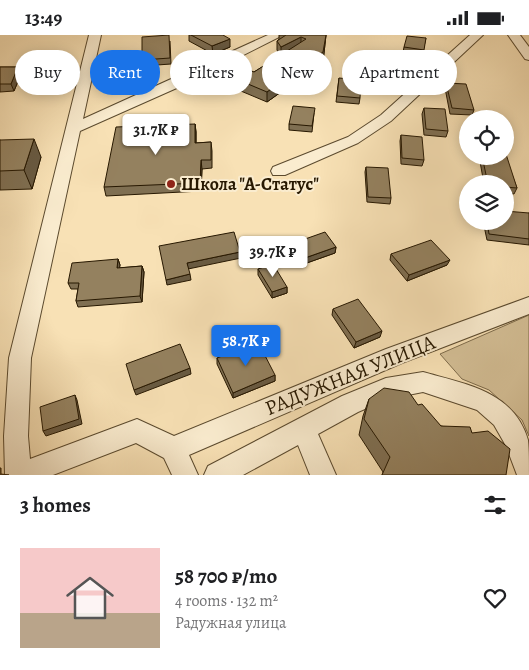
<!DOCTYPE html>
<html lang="en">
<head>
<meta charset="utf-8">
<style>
	:root { --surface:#fff; --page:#f6f6f6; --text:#202124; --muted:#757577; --accent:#1a73e8 }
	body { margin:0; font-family:Alegreya,serif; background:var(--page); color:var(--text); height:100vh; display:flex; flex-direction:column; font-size:19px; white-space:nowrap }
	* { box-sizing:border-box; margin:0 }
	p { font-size:16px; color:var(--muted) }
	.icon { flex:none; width:28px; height:28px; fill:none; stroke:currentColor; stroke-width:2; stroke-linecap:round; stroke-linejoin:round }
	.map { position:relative; height:440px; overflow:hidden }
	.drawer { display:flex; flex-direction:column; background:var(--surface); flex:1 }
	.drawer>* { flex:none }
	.top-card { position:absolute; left:15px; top:15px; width:500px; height:45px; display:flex; gap:10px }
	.buttons { position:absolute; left:459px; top:75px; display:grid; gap:10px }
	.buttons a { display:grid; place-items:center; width:55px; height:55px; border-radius:50%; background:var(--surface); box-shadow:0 2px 12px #0003; font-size:25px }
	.price { position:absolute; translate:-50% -42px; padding:0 11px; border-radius:5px; background:#fff; color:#222; font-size:16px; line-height:32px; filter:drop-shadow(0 1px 2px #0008) }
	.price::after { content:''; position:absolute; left:50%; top:30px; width:15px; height:11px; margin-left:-8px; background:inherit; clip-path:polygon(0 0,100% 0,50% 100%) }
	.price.on { background:var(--accent); color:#fff }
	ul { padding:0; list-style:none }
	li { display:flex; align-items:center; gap:15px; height:125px; padding:0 20px }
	li span { display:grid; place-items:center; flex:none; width:140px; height:100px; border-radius:0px; color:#555 }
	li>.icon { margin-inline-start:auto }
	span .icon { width:60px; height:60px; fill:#fffc; stroke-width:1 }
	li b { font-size:21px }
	h2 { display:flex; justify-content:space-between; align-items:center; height:60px; padding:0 20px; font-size:21px }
	.pill { padding:0 18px; border-radius:22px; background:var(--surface); box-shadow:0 2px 12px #0003; font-size:18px; line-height:45px }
	.pill.on { background:var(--accent); color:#fff }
	.status { display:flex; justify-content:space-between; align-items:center; height:35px; padding:0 25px; background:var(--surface); direction:ltr }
	.status svg { height:14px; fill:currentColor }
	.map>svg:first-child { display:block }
	.green { fill:#d4bf96; stroke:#7e6c4c }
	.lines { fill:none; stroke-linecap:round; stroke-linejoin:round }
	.minor-casing { stroke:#5b4a2e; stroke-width:2 }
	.minor { fill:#faeccf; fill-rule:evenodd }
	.wall { fill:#7f6f52; stroke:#271801 }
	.shaded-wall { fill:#685a42; stroke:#271801 }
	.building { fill:#94815f; stroke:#271801 }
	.poi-dot { fill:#8f2418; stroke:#faeccf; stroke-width:2 }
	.labels { text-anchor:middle; stroke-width:4; stroke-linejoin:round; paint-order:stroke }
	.poi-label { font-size:18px; font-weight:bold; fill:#271801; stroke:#faeccf; text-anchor:start }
	.near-street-label { font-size:21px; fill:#271801; stroke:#faeccf }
</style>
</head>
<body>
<div class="status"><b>13:49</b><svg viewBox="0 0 49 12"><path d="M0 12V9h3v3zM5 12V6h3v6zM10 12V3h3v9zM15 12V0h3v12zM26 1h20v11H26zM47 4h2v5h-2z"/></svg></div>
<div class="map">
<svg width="529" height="440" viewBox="0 0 529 440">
	<rect width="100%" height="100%" fill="#f8e1b5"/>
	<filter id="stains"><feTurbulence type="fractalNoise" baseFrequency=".004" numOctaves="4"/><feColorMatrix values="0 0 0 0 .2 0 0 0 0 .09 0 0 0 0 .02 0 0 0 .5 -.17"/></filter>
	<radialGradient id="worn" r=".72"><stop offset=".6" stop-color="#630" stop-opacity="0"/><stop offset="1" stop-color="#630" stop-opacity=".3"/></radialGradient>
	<!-- green -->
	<polygon class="green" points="529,280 529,401 522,385 489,355 462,344 440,319"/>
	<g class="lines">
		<defs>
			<g id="minor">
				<polygon points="89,0 101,0 83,84 268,0 283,0 188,48 80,96 31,323 28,401 30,424 137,384 174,401 386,314 529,262 529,279 402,328 189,420 198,440 172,440 164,423 136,408 53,440 5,440 4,401 9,323"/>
				<polygon points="470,0 483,0 391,86 358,108 285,140 273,140 271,136 273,132 348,102 381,80"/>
				<polygon points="508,0 520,0 529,12 529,25 525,24"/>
				<path d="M423 337C465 349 514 356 528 405 529 415 529 429 529 440H517L506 411 494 390 477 375 423 357 388 364 358 377 318 399 336 440H310L298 410 243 440H204L208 431 342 361 386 343Z"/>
			</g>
		</defs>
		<!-- minor casing -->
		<use href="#minor" class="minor-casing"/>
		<!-- minor -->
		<use href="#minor" class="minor"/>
	</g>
	<!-- wall -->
	<g class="wall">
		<polygon points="189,0 223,0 230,12 213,19 189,6"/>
		<polygon points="279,0 326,0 323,27 267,67 229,51 229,41 254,37 280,21 277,15 277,6 279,4"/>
		<polygon points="426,3 422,20 403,17 404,12"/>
		<polygon points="170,6 171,29 143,31 142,25"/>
		<polygon points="364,21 389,39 388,44 362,43"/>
		<polygon points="0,32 18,32 21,39 14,56 0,57"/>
		<polygon points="339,43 360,63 359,69 336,67"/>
		<polygon points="446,48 474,75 472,80 450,79 445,53"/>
		<polygon points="424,73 448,96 446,102 424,100 422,79"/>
		<polygon points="314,78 312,97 289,95 289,89"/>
		<polygon points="195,89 196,97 196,108 211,107 212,116 212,133 202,134 201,156 106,161 104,152"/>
		<polygon points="401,100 424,125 422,131 401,129 400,106"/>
		<polygon points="0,105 41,122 32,154 0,155"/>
		<polygon points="479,121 505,121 517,153 514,159 505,158 505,149 484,149"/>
		<polygon points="366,132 391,163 390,169 367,167 365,137"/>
		<polygon points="529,178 529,210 487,205 483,186 505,186"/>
		<polygon points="291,209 336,212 335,218 301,230 291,215"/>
		<polygon points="391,219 447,230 407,246 390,225"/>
		<polygon points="118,224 120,230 119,233 142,231 144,237 142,267 78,272 76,266 78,254 71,254 68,248"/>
		<polygon points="258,234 287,252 287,258 272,263 258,240"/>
		<polygon points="333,274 380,302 354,313 332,280"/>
		<polygon points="217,323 275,340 275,346 233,363 217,329"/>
		<polygon points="369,364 418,370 441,391 472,398 506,440 382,440 383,437 359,400 363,381"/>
	</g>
	<!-- shaded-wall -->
	<g class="shaded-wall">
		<polygon points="326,0 323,27 267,67 267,57"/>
		<polygon points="301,2 301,12 281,22 281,12"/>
		<polygon points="230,4 230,12 213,19 212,11"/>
		<polygon points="18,32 21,39 14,56 11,49"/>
		<polygon points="195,89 196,97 196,116 195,108"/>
		<polygon points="34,104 41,122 32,154 24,135"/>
		<polygon points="201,125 202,134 201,156 200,148"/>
		<polygon points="336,212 335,218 301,230 302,224"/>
		<polygon points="240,217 241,223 188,234 187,228"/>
		<polygon points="118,224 120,230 119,239 117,233"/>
		<polygon points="450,225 447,230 407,246 409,240"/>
		<polygon points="142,231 144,237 142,267 140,261"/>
		<polygon points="190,239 191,245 167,250 166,245"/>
		<polygon points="287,252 287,258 272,263 272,257"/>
		<polygon points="382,296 380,302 354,313 356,307"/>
		<polygon points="190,333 191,339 136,360 134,355"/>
		<polygon points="275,340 275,346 233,363 233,358"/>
		<polygon points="75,360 77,365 82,389 46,401 43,396"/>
	</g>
	<!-- building -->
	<g class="building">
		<polygon points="169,0 170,23 142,25 142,2"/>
		<polygon points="191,0 223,0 230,4 212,11"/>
		<polygon points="286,0 326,0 323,17 267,57 229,41 242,32 254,37 306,4 301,2 281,12 277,6"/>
		<polygon points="407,1 426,3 424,15 404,12"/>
		<polygon points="364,21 389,26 389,39 363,37"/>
		<polygon points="0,32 18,32 11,49 0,49"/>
		<polygon points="339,43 361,45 360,63 337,61"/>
		<polygon points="446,48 466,49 474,75 452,73"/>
		<polygon points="293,71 315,73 312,91 289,89"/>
		<polygon points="424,73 445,74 448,96 426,94"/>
		<polygon points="195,89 195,108 211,107 211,125 201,125 200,148 104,152 116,92"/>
		<polygon points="401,100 422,102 424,125 402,123"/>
		<polygon points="34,104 24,135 0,136 0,105"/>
		<polygon points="505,116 517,153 505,152 505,149 488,149 482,121 505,121"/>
		<polygon points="366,132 388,133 391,163 368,162"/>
		<polygon points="505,176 529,178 529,204 489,199 487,186 505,186"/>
		<polygon points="234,197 240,217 187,228 190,239 166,245 159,211"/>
		<polygon points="325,197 336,212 302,224 291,209"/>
		<polygon points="431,205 450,225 409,240 391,219"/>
		<polygon points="118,224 117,233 142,231 140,261 76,266 79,248 68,248 72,228"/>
		<polygon points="273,229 287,252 272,257 258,234"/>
		<polygon points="358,264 382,296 356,307 333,274"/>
		<polygon points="258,307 275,340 233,358 217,323"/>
		<polygon points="180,309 190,333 134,355 126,329"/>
		<polygon points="384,353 409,357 418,370 422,369 441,391 470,392 472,398 488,396 510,414 506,440 382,440 390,422 364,384 369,364"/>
		<polygon points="75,360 79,384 43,396 40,372"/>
		<polygon points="0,433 1,433 1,439 9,440 0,440"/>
	</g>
	<!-- markers -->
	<circle class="poi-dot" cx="171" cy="149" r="5"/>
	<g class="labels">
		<!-- poi labels -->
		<g class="poi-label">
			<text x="181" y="155">Школа "А-Статус"</text>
		</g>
		<!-- near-street labels -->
		<g class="near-street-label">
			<text transform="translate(350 340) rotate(-22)" y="7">РАДУЖНАЯ УЛИЦА</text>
		</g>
	</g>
	<rect width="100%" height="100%" filter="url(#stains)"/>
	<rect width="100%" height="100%" fill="url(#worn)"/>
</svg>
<div class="buttons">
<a><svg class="icon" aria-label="locate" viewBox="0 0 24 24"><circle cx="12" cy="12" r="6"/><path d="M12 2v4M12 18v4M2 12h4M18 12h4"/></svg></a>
<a><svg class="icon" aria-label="layers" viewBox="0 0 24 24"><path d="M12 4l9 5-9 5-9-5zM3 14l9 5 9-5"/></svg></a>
</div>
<b class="price" style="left:156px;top:121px">31.7K ₽</b>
<b class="price" style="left:273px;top:243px">39.7K ₽</b>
<b class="price on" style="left:246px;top:332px">58.7K ₽</b>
<div class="top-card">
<a class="pill">Buy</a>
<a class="pill on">Rent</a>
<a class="pill">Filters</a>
<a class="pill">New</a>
<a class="pill">Apartment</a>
</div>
</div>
<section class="drawer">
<h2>3 homes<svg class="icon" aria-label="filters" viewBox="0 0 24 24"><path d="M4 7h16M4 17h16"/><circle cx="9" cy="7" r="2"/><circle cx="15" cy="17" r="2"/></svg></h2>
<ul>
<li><span style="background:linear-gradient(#f6c9c9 65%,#b9a48a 0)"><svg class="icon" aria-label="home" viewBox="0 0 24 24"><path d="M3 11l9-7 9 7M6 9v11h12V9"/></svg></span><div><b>58 700 ₽/mo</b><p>4 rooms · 132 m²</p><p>Радужная улица</p></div><svg class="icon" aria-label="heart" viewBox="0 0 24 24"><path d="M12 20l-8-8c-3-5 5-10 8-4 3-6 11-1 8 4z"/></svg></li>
</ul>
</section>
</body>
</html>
